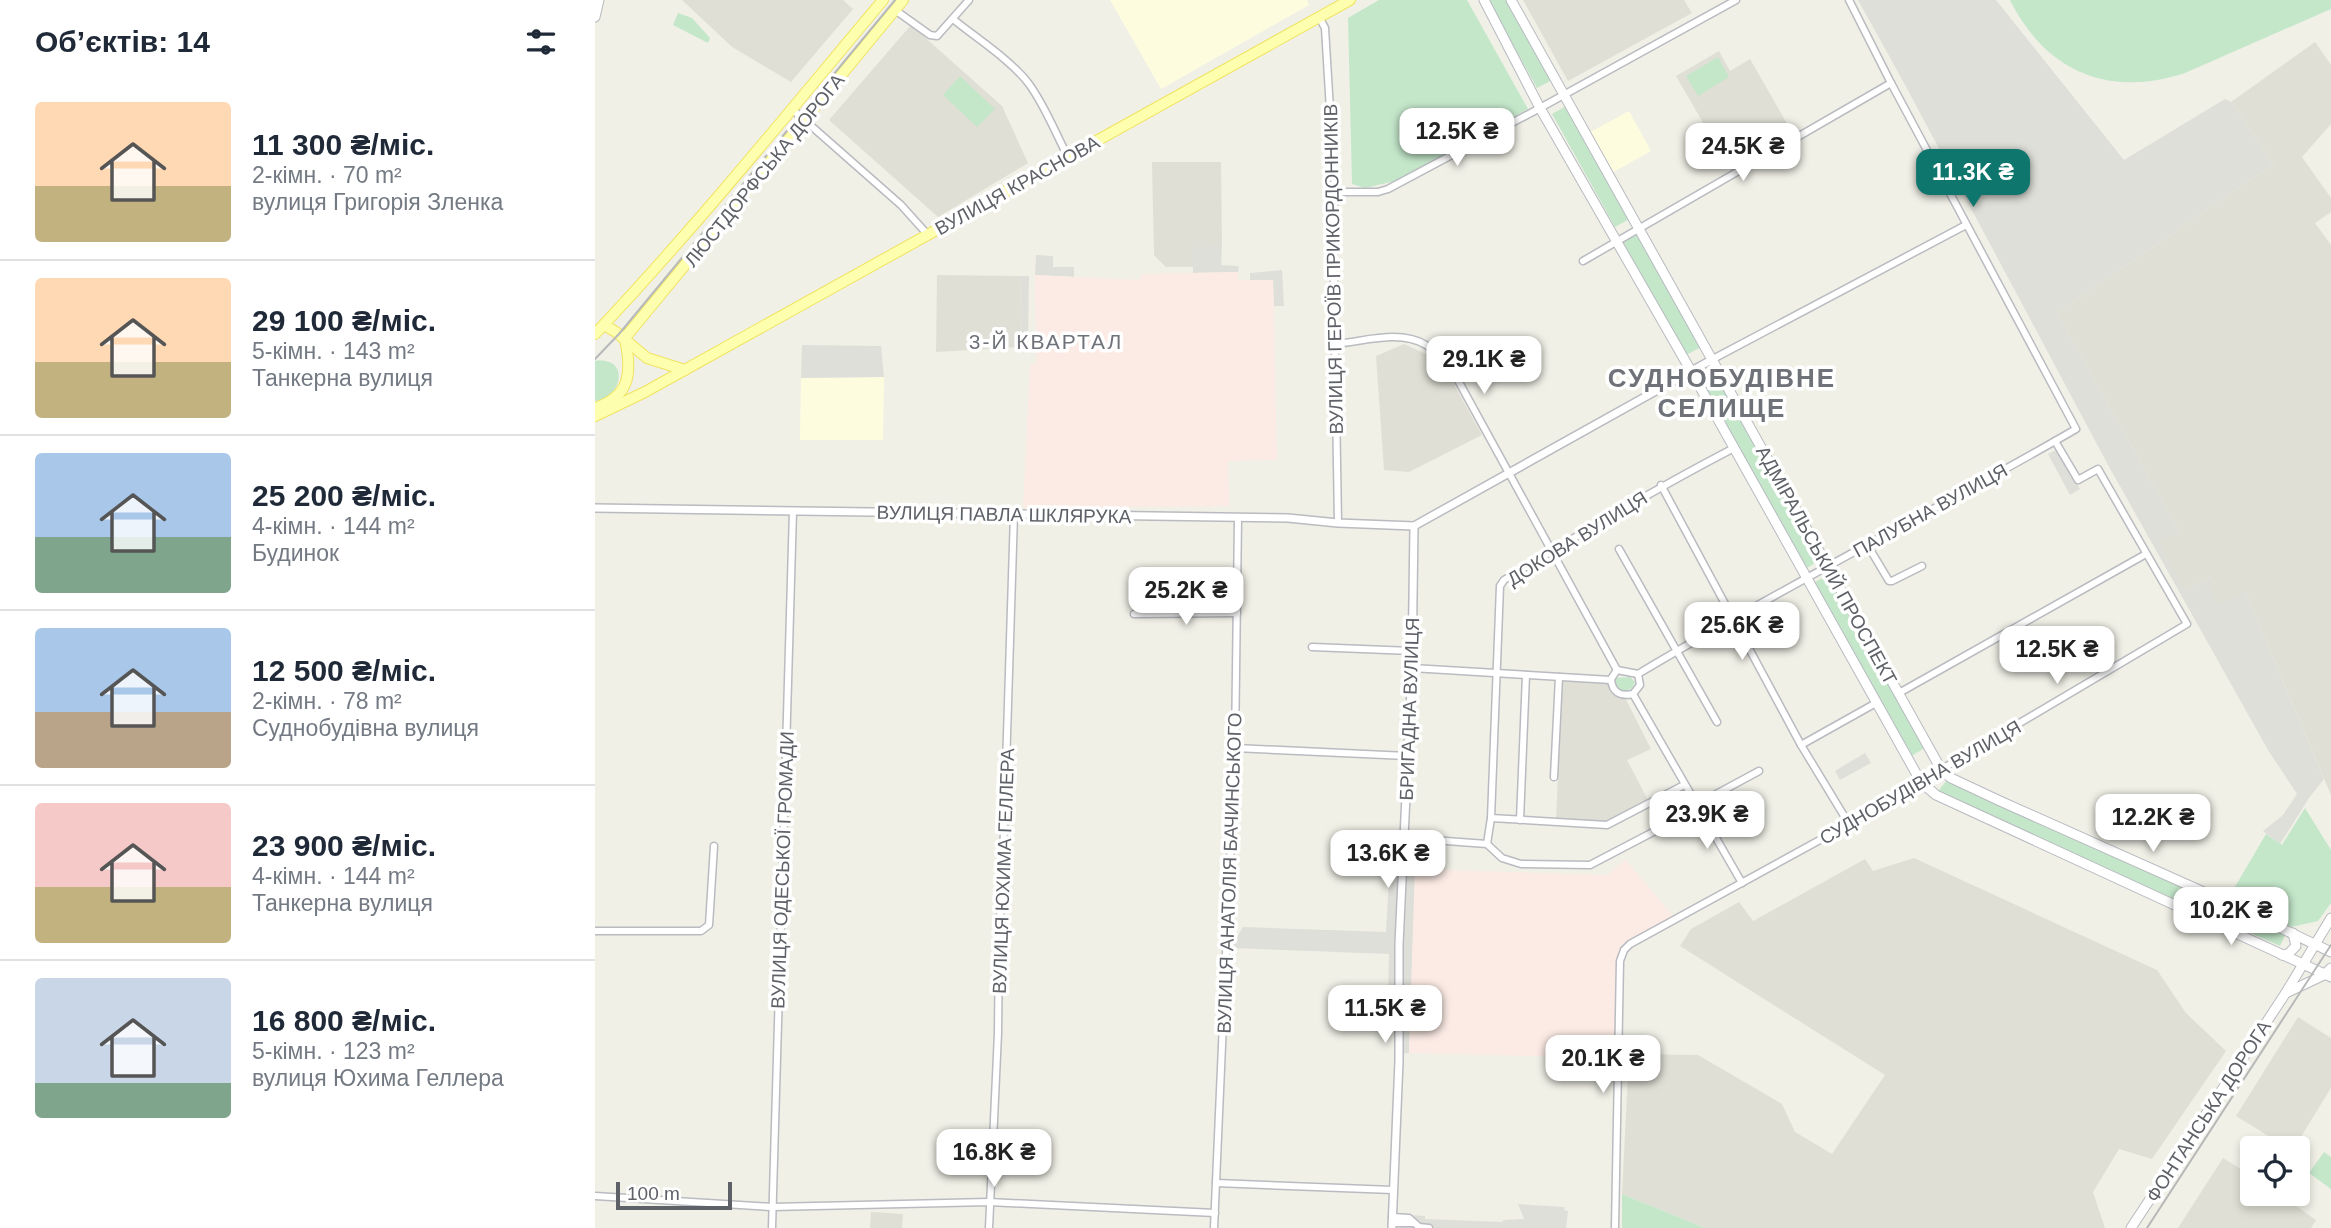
<!DOCTYPE html>
<html lang="uk">
<head>
<meta charset="utf-8">
<style>
	:root { --surface:#fff; --page:#f6f6f7; --text:#1f2937; --muted:#747a83; --line:#e0e1e3; --accent:#0f766e }
	body { margin:0; font-family:Helvetica,sans-serif; background:var(--page); color:var(--text); height:100vh; display:flex; flex-direction:column; font-size:26px; white-space:nowrap }
	* { box-sizing:border-box; margin:0 }
	p { font-size:23px; color:var(--muted) }
	.icon { flex:none; width:38px; height:38px; fill:none; stroke:currentColor; stroke-width:2; stroke-linecap:round; stroke-linejoin:round }
	.map { position:relative; flex:1; overflow:hidden }
	.panel { display:flex; flex-direction:column; background:var(--surface); width:595px }
	.panel>* { flex:none }
	.tools { position:absolute; left:1645px; top:1136px; display:grid; gap:14px }
	.tools a { display:grid; place-items:center; width:70px; height:70px; border-radius:7px; background:var(--surface); box-shadow:0 4px 10px #0003; font-size:35px }
	.scale { position:absolute; left:21px; bottom:18px; width:116px; box-sizing:border-box; padding-left:7px; border:4px solid #5e6167; border-top:0; font-size:19px; line-height:24px; white-space:nowrap; color:#5e6167; -webkit-text-stroke:5px #fff; paint-order:stroke }
	.price { position:absolute; translate:-50% -60px; padding:0 16px; border-radius:14px; background:#fff; color:#222; font-size:23px; line-height:46px; filter:drop-shadow(0 2px 4px #0008) }
	.price::after { content:''; position:absolute; left:50%; top:42px; width:21px; height:16px; margin-left:-10px; background:inherit; clip-path:polygon(0 0,100% 0,50% 100%) }
	.price.active { background:var(--accent); color:#fff }
	ul { padding:0; list-style:none }
	li { display:flex; align-items:center; gap:21px; height:175px; padding:0 35px }
	li+li { border-top:2px solid var(--line) }
	li span { display:grid; place-items:center; flex:none; width:196px; height:140px; border-radius:7px; color:#555 }
	li>.icon { margin-inline-start:auto }
	span .icon { width:84px; height:84px; fill:#fffc; stroke-width:1 }
	li b { font-size:30px }
	h2 { display:flex; justify-content:space-between; align-items:center; height:84px; padding:0 35px; font-size:30px }
	main { display:flex; flex:1; min-height:0 }
	.map>svg:first-child { display:block }
	.commercial { fill:#fefcdf }
	.industrial { fill:#dfdfd9 }
	.education { fill:#e0dfd5 }
	.medical { fill:#fcebe5 }
	.green { fill:#c4e7ca }
	.lines { fill:none; stroke-linecap:round; stroke-linejoin:round }
	.minor-casing { stroke:#b9bbc0; stroke-width:9 }
	.tertiary-casing { stroke:#b9bbc0; stroke-width:10 }
	.secondary-casing { stroke:#b8bac0; stroke-width:11 }
	.primary-casing { stroke:#f1e35f; stroke-width:12 }
	.minor { stroke:#fff; stroke-width:6 }
	.tertiary { stroke:#fff; stroke-width:7 }
	.secondary { stroke:#fff; stroke-width:9 }
	.primary { stroke:#fdffae; stroke-width:10 }
	.tram { stroke:#b7b8b8; stroke-width:2 }
	.labels { text-anchor:middle; stroke-width:7; stroke-linejoin:round; paint-order:stroke }
	.street-label { font-size:19px; fill:#5e6167; stroke:#fff }
	.neighbourhood-label { font-size:21px; letter-spacing:2px; fill:#6f7279; stroke:#fff }
	.district-label { font-size:26px; font-weight:bold; letter-spacing:2px; fill:#6f7279; stroke:#fff }
</style>
</head>
<body>
<main>
<section class="panel">
<h2>Об’єктів: 14<svg class="icon" aria-label="filters" viewBox="0 0 24 24"><path d="M4 7h16M4 17h16"/><circle cx="9" cy="7" r="2"/><circle cx="15" cy="17" r="2"/></svg></h2>
<ul>
<li><span style="background:linear-gradient(#ffd9b3 60%,#c2b280 0)"><svg class="icon" aria-label="home" viewBox="0 0 24 24"><path d="M3 11l9-7 9 7M6 9v11h12V9"/></svg></span><div><b>11 300 ₴/міс.</b><p>2-кімн. · 70 m²</p><p>вулиця Григорія Зленка</p></div></li>
<li><span style="background:linear-gradient(#ffd9b3 60%,#c2b280 0)"><svg class="icon" aria-label="home" viewBox="0 0 24 24"><path d="M3 11l9-7 9 7M6 9v11h12V9"/></svg></span><div><b>29 100 ₴/міс.</b><p>5-кімн. · 143 m²</p><p>Танкерна вулиця</p></div></li>
<li><span style="background:linear-gradient(#a9c7e8 60%,#7fa58c 0)"><svg class="icon" aria-label="home" viewBox="0 0 24 24"><path d="M3 11l9-7 9 7M6 9v11h12V9"/></svg></span><div><b>25 200 ₴/міс.</b><p>4-кімн. · 144 m²</p><p>Будинок</p></div></li>
<li><span style="background:linear-gradient(#a9c7e8 60%,#b9a48a 0)"><svg class="icon" aria-label="home" viewBox="0 0 24 24"><path d="M3 11l9-7 9 7M6 9v11h12V9"/></svg></span><div><b>12 500 ₴/міс.</b><p>2-кімн. · 78 m²</p><p>Суднобудівна вулиця</p></div></li>
<li><span style="background:linear-gradient(#f6c9c9 60%,#c2b280 0)"><svg class="icon" aria-label="home" viewBox="0 0 24 24"><path d="M3 11l9-7 9 7M6 9v11h12V9"/></svg></span><div><b>23 900 ₴/міс.</b><p>4-кімн. · 144 m²</p><p>Танкерна вулиця</p></div></li>
<li><span style="background:linear-gradient(#c9d6e8 75%,#7fa58c 0)"><svg class="icon" aria-label="home" viewBox="0 0 24 24"><path d="M3 11l9-7 9 7M6 9v11h12V9"/></svg></span><div><b>16 800 ₴/міс.</b><p>5-кімн. · 123 m²</p><p>вулиця Юхима Геллера</p></div></li>
</ul>
</section>
<div class="map">
<svg width="1736" height="1228" viewBox="0 0 1736 1228">
	<rect width="100%" height="100%" fill="#f0f0e7"/>
	<!-- commercial -->
	<g class="commercial">
		<polygon points="515,0 712,0 714,5 566,89"/>
		<polygon points="1034,111 1056,151 1013,175 990,135"/>
		<polygon points="289,377 288,440 205,440 206,378"/>
	</g>
	<!-- industrial -->
	<g class="industrial">
		<polygon points="1263,0 1401,0 1529,160 1630,99 1636,102 1679,164 1462,313 1585,532 1590,590 1615,576 1620,585 1650,591 1729,779 1714,798 1685,844 1668,831 1688,815 1702,794 1673,750 1512,463 1309,83"/>
		<polygon points="598,246 627,246 626,265 644,266 643,272 598,273"/>
		<polygon points="441,255 458,256 458,267 479,267 479,277 440,275"/>
		<polygon points="687,270 689,306 679,306 678,280 655,280 655,273"/>
		<polygon points="425,276 434,276 433,347 427,347"/>
		<polygon points="207,345 286,346 289,377 206,378"/>
		<polygon points="1463,449 1485,489 1475,495 1453,454"/>
		<polygon points="1270,753 1276,763 1245,780 1240,771"/>
		<polygon points="796,841 821,846 814,1053 806,1054 800,1000 793,999 794,954 638,948 639,942 648,927 791,932"/>
		<polygon points="923,1204 969,1207 969,1210 973,1211 971,1228 806,1228 807,1220 816,1215 830,1216 830,1219 908,1222 908,1220 929,1219"/>
	</g>
	<!-- education -->
	<g class="education">
		<polygon points="87,0 248,0 258,9 196,82 137,47"/>
		<polygon points="928,0 1089,0 1097,13 973,81"/>
		<polygon points="316,25 407,106 433,163 343,217 234,120"/>
		<polygon points="1720,42 1736,65 1736,124 1707,157 1736,198 1736,212 1720,223 1736,245 1736,795 1650,591 1624,604 1615,589 1620,585 1615,576 1590,590 1564,543 1585,532 1462,313 1679,164 1636,102"/>
		<polygon points="1124,51 1135,71 1155,59 1198,134 1136,171 1081,76"/>
		<polygon points="557,162 626,162 627,246 598,247 598,267 571,267 559,255"/>
		<polygon points="342,275 425,276 427,347 341,352"/>
		<polygon points="809,344 831,354 849,366 887,435 814,472 789,470 781,356"/>
		<polygon points="967,680 1023,684 1056,749 1032,760 1054,802 1015,824 961,821"/>
		<polygon points="1319,858 1562,970 1591,1013 1631,1051 1557,1159 1524,1149 1498,1192 1510,1228 1110,1228 1027,1194 1034,1054 1103,1055 1187,1104 1200,1132 1237,1154 1290,1075 1085,946 1096,929 1144,902 1158,921 1270,859 1278,871"/>
		<polygon points="1703,1017 1736,1038 1736,1088 1699,1148 1693,1148 1641,1116"/>
		<polygon points="1628,1158 1657,1176 1657,1194 1684,1194 1721,1220 1716,1228 1583,1228"/>
		<polygon points="276,1212 308,1214 307,1228 275,1228"/>
	</g>
	<!-- medical -->
	<g class="medical">
		<polygon points="643,272 643,280 678,280 682,460 633,461 634,506 428,508 435,365 441,364 440,275 545,280 546,274"/>
		<polygon points="1030,859 1078,916 1025,946 1022,962 1022,1058 814,1053 820,869 1013,875"/>
	</g>
	<!-- green -->
	<g class="green">
		<polygon points="784,0 872,0 933,109 800,181 770,188 757,184 753,18"/>
		<polygon points="893,0 914,0 959,79 942,88"/>
		<path d="M1415 0H1736V9L1590 73C1514 98 1451 72 1415 0Z"/>
		<polygon points="83,13 97,18 115,38 113,43 78,25"/>
		<polygon points="1123,57 1134,77 1103,96 1091,76"/>
		<polygon points="365,76 400,109 382,127 348,95"/>
		<polygon points="973,105 1036,218 1020,227 957,114"/>
		<polygon points="1045,233 1108,346 1091,355 1028,242"/>
		<path d="M0 361C36 356 27 399 0 401Z"/>
		<polygon points="1126,379 1227,559 1210,569 1109,389"/>
		<polygon points="1235,574 1331,747 1315,757 1218,583"/>
		<polygon points="1035,677 1040,682 1037,688 1029,692 1021,689 1020,678"/>
		<polygon points="1351,781 1691,933 1685,946 1342,793"/>
		<polygon points="1710,808 1736,850 1736,903 1723,921 1696,927 1634,897 1671,834 1687,845"/>
		<polygon points="1729,1152 1736,1157 1736,1189 1714,1173"/>
		<polygon points="1027,1194 1110,1228 1027,1228"/>
	</g>
	<g class="lines">
		<defs>
			<g id="minor">
				<polyline points="300,10 335,35 342,36 374,0"/>
				<polyline points="724,17 730,28 740,192 738,225 743,523"/>
				<path d="M358 19C381 38 416 60 434 84 450 106 460 132 473 157"/>
				<polyline points="198,110 306,205 333,235"/>
				<polyline points="740,192 783,192 793,189 945,108 1141,0"/>
				<polyline points="988,261 1296,83"/>
				<path d="M739 344C768 342 804 329 831 345 839 350 846 356 853 362L1022 670"/>
				<polyline points="1118,359 1371,225"/>
				<polyline points="1066,485 1206,745 1254,824"/>
				<polyline points="1273,546 1294,581 1297,581 1327,566"/>
				<polyline points="1024,549 1122,722"/>
				<polyline points="539,614 642,613"/>
				<polyline points="717,647 817,651"/>
				<polyline points="817,668 1016,680"/>
				<path d="M1043 674 1045 685 1038 694C1025 697 1017 692 1016 679L1022 670 1043 674C1186 588 1336 513 1481 429L1296 83 1254 0"/>
				<polyline points="1304,693 1551,554"/>
				<polyline points="1038,694 1147,883"/>
				<polyline points="1206,745 1281,703"/>
				<polyline points="640,748 812,756"/>
				<polyline points="959,777 964,677"/>
				<polyline points="896,818 1012,825 1089,785"/>
				<polyline points="925,820 931,675"/>
				<polyline points="810,838 892,844 907,858 926,864 995,865 1081,820 1101,805 1164,771"/>
				<path d="M892 844 896 818 905 586 909 580C985 534 1060 489 1139 448"/>
				<polyline points="0,931 106,931 114,925 119,846"/>
				<polyline points="621,1183 798,1190"/>
				<polyline points="0,1196 177,1207 394,1202 620,1213"/>
				<polyline points="797,1217 814,1218 824,1227 834,1228"/>
				<polyline points="797,1223 819,1223"/>
				<polyline points="177,1228 198,511"/>
				<polyline points="394,1228 403,1033 404,937 408,861 419,514"/>
				<polyline points="619,1228 640,748 643,518"/>
				<polyline points="1020,1228 1025,961 1029,950 1035,944 1254,824 1592,624 1503,469 1483,480 1460,441"/>
			</g>
			<g id="tertiary">
				<polyline points="0,508 693,518 743,523 819,526 1118,359"/>
				<polyline points="797,1228 804,1061 804,944 817,668 819,526"/>
			</g>
			<g id="secondary">
				<polyline points="889,0 945,108 1096,371 1326,782 1341,795 1736,977"/>
				<polyline points="916,0 1347,771 1356,778 1405,801 1629,901 1736,952"/>
				<polyline points="0,17 4,0"/>
				<polyline points="1687,955 1693,954 1701,946 1698,933"/>
				<polyline points="1691,993 1729,975 1736,968"/>
				<polyline points="1536,1228 1690,994 1736,918"/>
			</g>
			<g id="primary">
				<polyline points="9,325 21,332 52,358 90,370"/>
				<path d="M0 334C101 227 194 112 288 0"/>
				<polyline points="29,339 308,0"/>
				<path d="M0 408C36 396 37 372 30 339"/>
				<polyline points="0,416 50,392 755,0"/>
			</g>
		</defs>
		<!-- minor casing -->
		<use href="#minor" class="minor-casing"/>
		<!-- tertiary casing -->
		<use href="#tertiary" class="tertiary-casing"/>
		<!-- secondary casing -->
		<use href="#secondary" class="secondary-casing"/>
		<!-- primary casing -->
		<use href="#primary" class="primary-casing"/>
		<!-- minor -->
		<use href="#minor" class="minor"/>
		<!-- tertiary -->
		<use href="#tertiary" class="tertiary"/>
		<!-- secondary -->
		<use href="#secondary" class="secondary"/>
		<!-- primary -->
		<use href="#primary" class="primary"/>
		<!-- tram -->
		<g class="tram">
			<polyline points="0,359 24,334 300,0"/>
			<polyline points="1552,1228 1736,945"/>
		</g>
	</g>
	<g class="labels">
		<!-- street labels -->
		<g class="street-label">
			<text transform="translate(169 170) rotate(-51)" y="7">ЛЮСТДОРФСЬКА ДОРОГА</text>
			<text transform="translate(422 185) rotate(-29)" y="7">ВУЛИЦЯ КРАСНОВА</text>
			<text transform="translate(738 269) rotate(-91)" y="7">ВУЛИЦЯ ГЕРОЇВ ПРИКОРДОННИКІВ</text>
			<text transform="translate(1335 510) rotate(-29)" y="7">ПАЛУБНА ВУЛИЦЯ</text>
			<text transform="translate(409 514) rotate(1)" y="7">ВУЛИЦЯ ПАВЛА ШКЛЯРУКА</text>
			<text transform="translate(982 538) rotate(-32)" y="7">ДОКОВА ВУЛИЦЯ</text>
			<text transform="translate(1232 565) rotate(61)" y="7">АДМІРАЛЬСЬКИЙ ПРОСПЕКТ</text>
			<text transform="translate(814 709) rotate(-88)" y="7">БРИГАДНА ВУЛИЦЯ</text>
			<text transform="translate(1325 782) rotate(-30)" y="7">СУДНОБУДІВНА ВУЛИЦЯ</text>
			<text transform="translate(187 870) rotate(-88)" y="7">ВУЛИЦЯ ОДЕСЬКОЇ ГРОМАДИ</text>
			<text transform="translate(408 871) rotate(-88)" y="7">ВУЛИЦЯ ЮХИМА ГЕЛЛЕРА</text>
			<text transform="translate(634 873) rotate(-88)" y="7">ВУЛИЦЯ АНАТОЛІЯ БАЧИНСЬКОГО</text>
			<text transform="translate(1613 1111) rotate(-57)" y="7">ФОНТАНСЬКА ДОРОГА</text>
		</g>
		<!-- neighbourhood labels -->
		<g class="neighbourhood-label">
			<text x="451" y="349">3-Й КВАРТАЛ</text>
		</g>
		<!-- district labels -->
		<g class="district-label">
			<text x="1127" y="387">СУДНОБУДІВНЕ<tspan x="1127" dy="30">СЕЛИЩЕ</tspan></text>
		</g>
	</g>
</svg>
<div class="tools">
<a><svg class="icon" aria-label="locate" viewBox="0 0 24 24"><circle cx="12" cy="12" r="6"/><path d="M12 2v4M12 18v4M2 12h4M18 12h4"/></svg></a>
</div>
<div class="scale">100 m</div>
<b class="price" style="left:862px;top:168px">12.5K ₴</b>
<b class="price" style="left:1148px;top:183px">24.5K ₴</b>
<b class="price active" style="left:1378px;top:209px">11.3K ₴</b>
<b class="price" style="left:889px;top:396px">29.1K ₴</b>
<b class="price" style="left:591px;top:627px">25.2K ₴</b>
<b class="price" style="left:1147px;top:662px">25.6K ₴</b>
<b class="price" style="left:1462px;top:686px">12.5K ₴</b>
<b class="price" style="left:1112px;top:851px">23.9K ₴</b>
<b class="price" style="left:1558px;top:854px">12.2K ₴</b>
<b class="price" style="left:793px;top:890px">13.6K ₴</b>
<b class="price" style="left:1636px;top:947px">10.2K ₴</b>
<b class="price" style="left:790px;top:1045px">11.5K ₴</b>
<b class="price" style="left:1008px;top:1095px">20.1K ₴</b>
<b class="price" style="left:399px;top:1189px">16.8K ₴</b>
</div>
</main>
</body>
</html>
